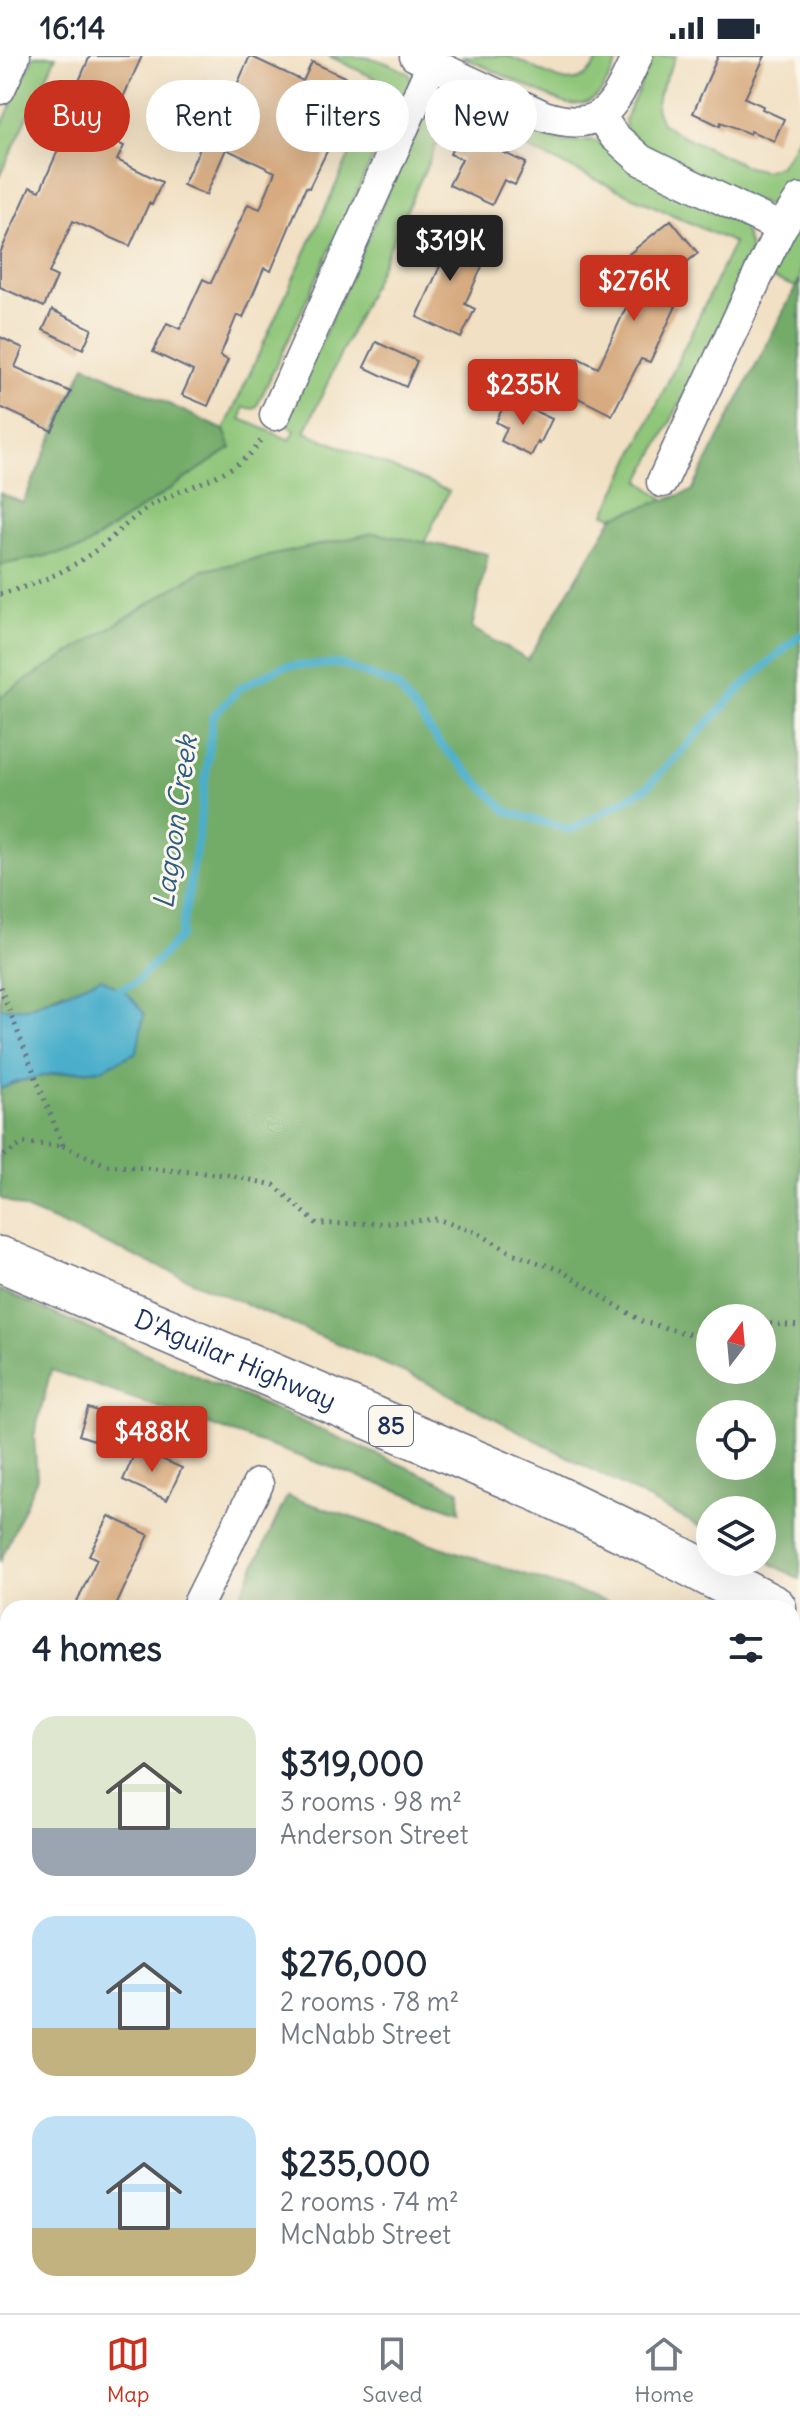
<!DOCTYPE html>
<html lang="en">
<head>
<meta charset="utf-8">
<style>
	:root { --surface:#fff; --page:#f2f2f3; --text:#1f2937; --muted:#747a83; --line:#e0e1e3; --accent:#c8321e }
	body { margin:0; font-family:Delius,sans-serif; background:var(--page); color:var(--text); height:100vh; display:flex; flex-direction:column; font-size:30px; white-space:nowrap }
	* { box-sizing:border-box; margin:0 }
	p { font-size:26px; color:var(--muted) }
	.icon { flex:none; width:44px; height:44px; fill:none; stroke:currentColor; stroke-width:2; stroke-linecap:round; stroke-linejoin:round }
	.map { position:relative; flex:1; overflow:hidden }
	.side { position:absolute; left:0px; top:1544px; width:800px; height:714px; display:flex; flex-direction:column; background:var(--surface); border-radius:24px 24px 0 0; box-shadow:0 8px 32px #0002 }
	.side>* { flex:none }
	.guide { position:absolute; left:24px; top:24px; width:752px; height:72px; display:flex; gap:16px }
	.needle { width:52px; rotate:16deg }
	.buttons { position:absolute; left:696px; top:1248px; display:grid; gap:16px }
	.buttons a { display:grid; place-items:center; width:80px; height:80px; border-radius:50%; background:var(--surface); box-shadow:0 8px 32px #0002; font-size:40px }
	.price { position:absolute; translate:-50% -68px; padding:0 18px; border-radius:8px; background:var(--accent); color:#fff; font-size:26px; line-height:52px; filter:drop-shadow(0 2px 4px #0008) }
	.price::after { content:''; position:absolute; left:50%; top:48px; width:24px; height:18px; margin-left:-12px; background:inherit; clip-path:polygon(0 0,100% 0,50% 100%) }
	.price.current { background:#222; color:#fff }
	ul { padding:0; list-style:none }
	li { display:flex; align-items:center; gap:24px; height:200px; padding:0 32px }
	li span { display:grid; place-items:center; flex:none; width:224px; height:160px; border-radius:24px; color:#555 }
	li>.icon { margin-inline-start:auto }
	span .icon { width:96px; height:96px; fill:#fffc; stroke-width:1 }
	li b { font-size:34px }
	h2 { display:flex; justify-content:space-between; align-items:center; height:96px; padding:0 32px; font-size:34px }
	.tag { padding:0 28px; border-radius:36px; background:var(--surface); box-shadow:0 8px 32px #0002; font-size:28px; line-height:72px }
	.tag.current { background:var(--accent); color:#fff }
	.status { display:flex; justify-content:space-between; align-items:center; height:56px; padding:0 40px; background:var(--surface); direction:ltr }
	.status svg { height:22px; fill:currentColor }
	.tab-bar { display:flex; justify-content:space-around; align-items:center; height:112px; border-top:2px solid var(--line); background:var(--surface); font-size:22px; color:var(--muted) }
	.tab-bar a { display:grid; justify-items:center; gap:4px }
	.tab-bar .current { color:var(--accent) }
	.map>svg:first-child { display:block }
	.green { fill:#8fc679; stroke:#557a6c; stroke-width:2 }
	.forest { fill:#73ab69; stroke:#476d64; stroke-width:2; fill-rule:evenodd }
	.water { fill:#4bafcb; stroke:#336f94; stroke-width:2 }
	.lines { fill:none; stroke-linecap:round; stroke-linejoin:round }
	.stream { stroke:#4bafcb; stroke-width:8 }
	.building { fill:#d7aa7f }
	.street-casing { stroke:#666d81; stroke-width:33 }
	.highway-casing { stroke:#666d81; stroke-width:47 }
	.path { stroke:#666d81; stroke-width:5; stroke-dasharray:2 6; stroke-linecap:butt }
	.street { stroke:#fff; stroke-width:30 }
	.highway { stroke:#fff; stroke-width:44 }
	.labels { text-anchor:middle; stroke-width:6; stroke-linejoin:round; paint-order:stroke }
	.shield { fill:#fbf7ec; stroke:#5e6b89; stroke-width:2 }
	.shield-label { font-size:24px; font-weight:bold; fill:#1b2f5e }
	.street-label { font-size:26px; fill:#1b2f5e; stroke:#fbf7ec }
	.water-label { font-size:28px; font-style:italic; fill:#2c5c84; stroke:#fbf7ec }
</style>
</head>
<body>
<div class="status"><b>16:14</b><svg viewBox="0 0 49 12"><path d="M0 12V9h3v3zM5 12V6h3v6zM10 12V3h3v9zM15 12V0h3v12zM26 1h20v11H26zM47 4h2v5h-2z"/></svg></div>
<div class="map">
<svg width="800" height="2257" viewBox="0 0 800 2257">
	<rect width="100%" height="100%" fill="#fbf7ec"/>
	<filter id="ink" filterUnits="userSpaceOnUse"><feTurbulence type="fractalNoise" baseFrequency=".0125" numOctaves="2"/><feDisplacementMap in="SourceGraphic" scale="16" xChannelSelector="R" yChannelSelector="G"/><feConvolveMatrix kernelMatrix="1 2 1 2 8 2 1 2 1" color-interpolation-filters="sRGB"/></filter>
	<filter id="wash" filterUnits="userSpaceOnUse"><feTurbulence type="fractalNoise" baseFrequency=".006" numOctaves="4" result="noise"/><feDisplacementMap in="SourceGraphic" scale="32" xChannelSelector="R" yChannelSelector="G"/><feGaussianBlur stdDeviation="1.8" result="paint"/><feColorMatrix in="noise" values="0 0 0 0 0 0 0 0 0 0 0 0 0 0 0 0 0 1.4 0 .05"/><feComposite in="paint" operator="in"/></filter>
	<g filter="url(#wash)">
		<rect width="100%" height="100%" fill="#f1e0c3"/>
		<!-- green -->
		<g class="green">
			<polygon points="34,0 56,0 0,120 0,73"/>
			<path d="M329 0C364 0 379 0 409 18L412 29 411 38 379 89 257 350 254 353 244 351 241 363 290 384 295 375 285 366 433 36H445L543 81 565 86 593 84 600 87 623 107 742 169 750 192 749 213 640 425 665 444 613 461 605 458 734 187 451 57 305 376 449 435 424 487 374 477 201 515 0 641V509L81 493 230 392 224 374 383 26Z"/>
			<path d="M461 0C475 0 492 0 506 0 540 7 575 52 600 0H620C608 26 598 56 564 47Z"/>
			<polygon points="654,0 676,0 659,37 656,52 662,67 677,77 748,111 765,115 779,110 790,96 800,75 800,124 784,146 771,150 751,144 644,93 626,73 625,64 629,54"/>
			<polygon points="800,158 800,223 796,231 766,220"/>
		</g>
		<!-- forest -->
		<g class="forest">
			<path d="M800 223V1523L762 1503V1454H710V1476L424 1325 0 1142V1033C32 1019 67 1016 102 1013L64 935 26 952H0V641L201 515 374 477 488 498 472 572 528 604 613 461 692 435ZM710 1262H762V1314H710ZM710 1358H762V1410H710Z"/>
			<polygon points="85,309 224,374 231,392 81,493 0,509 0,437 23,447"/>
			<polygon points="0,1234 459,1434 460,1456 51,1314 34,1380 37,1422 0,1506"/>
			<polygon points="287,1440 626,1552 235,1552"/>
			<polygon points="792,1631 800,1637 800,2257 306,2257 309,2250 792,2250"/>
		</g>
		<!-- water -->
		<polygon class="water" points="101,922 128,938 144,957 137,996 102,1013 56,1017 16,1026 0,1033 0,952 26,952"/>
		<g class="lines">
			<!-- stream -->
			<polyline class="stream" points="111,938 136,926 181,880 198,782 213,660 241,631 284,610 341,608 397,630 439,687 508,756 571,774 646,732 746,627 800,579"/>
		</g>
		<g id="blocks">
			<!-- building -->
			<g class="building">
				<polygon points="90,0 142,0 105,81 124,90 117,104 162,126 152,149 149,147 130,190 73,165 49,217 57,221 44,251 0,231 0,197 30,131 40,135 60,90 55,87 75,43 72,41"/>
				<polygon points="250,0 303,25 312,6 349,23 347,27 358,32 309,132 306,131 271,215 264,212 243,262 237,259 220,300 228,304 208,350 182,339 193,315 153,296 167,267 180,273 203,223 211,227 248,148 260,153 275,116 226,93 206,139 183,129 201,90 161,72 176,39 220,58 227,42 230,44"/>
				<polygon points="718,0 765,0 745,42 763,50 762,53 784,63 774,85 751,75 750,78 721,66 720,70 693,57"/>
				<polygon points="459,79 476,86 478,84 526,107 515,129 504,124 492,149 449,129 462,103 450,98"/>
				<polygon points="671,164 698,197 648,238 676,250 650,306 641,303 612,359 562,334 578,302 598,312 643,215 629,198"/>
				<polygon points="438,174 474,190 473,193 478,196 475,201 484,206 465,248 475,253 461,282 417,261 440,210 425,203 426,200 421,198 432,175 437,177"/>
				<polygon points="52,254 92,273 83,293 43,274"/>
				<polygon points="0,281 23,292 15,311 71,336 52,375 0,351"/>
				<polygon points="376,286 417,305 406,331 364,311"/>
				<polygon points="507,342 552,363 540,388 538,386 531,400 501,385 507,372 496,366"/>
				<polygon points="88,1352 109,1359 100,1386 79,1379"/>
				<polygon points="137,1392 182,1412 167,1444 123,1424"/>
				<polygon points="109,1460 149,1479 115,1552 74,1552 97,1503 89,1499"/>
			</g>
		</g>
	</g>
	<g filter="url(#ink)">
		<use href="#blocks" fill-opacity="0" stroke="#666d81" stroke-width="2"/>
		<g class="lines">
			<defs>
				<g id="street">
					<path d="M415 0 544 60C604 79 615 48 637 0"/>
					<polyline points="0,33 15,0"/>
					<polyline points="600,60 614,80 641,104 781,172"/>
					<polyline points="275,359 432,8"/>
					<polyline points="662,426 762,211 781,172 800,143"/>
					<polyline points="196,1552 258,1428"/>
					<polyline points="0,1953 8,1937"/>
					<polyline points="275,2257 279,2250"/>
				</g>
				<g id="highway">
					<path id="s1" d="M0 1203 542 1435 646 1485 774 1552"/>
				</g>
			</defs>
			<!-- street casing -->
			<use href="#street" class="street-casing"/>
			<!-- highway casing -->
			<use href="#highway" class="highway-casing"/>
			<!-- path -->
			<g class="path">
				<path d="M0 538C37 529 70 514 100 491 118 477 134 459 154 448 189 428 243 418 263 381"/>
				<polyline points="0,931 63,1090 24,1087 0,1102"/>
				<polyline points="63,1090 107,1109 228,1119 274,1129 317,1168 390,1167 437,1163 478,1177 512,1197 560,1214 643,1266 697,1280 710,1277"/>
				<polyline points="762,1267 800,1270"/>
			</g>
			<!-- street -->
			<use href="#street" class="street"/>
			<!-- highway -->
			<use href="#highway" class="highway"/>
		</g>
	</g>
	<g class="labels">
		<!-- shield labels -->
		<rect class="shield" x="369" y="1350" width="44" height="40" rx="6"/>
		<g class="shield-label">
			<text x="391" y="1378">85</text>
		</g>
		<!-- street labels -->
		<g class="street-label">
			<text dy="9" stroke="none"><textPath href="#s1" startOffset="256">D'Aguilar Highway</textPath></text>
		</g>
		<!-- water labels -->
		<g class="water-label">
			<text transform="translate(175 766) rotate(-82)" y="10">Lagoon Creek</text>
		</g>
	</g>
</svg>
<div class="buttons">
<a><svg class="needle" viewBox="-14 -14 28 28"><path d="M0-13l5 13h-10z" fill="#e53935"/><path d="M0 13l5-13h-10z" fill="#747a83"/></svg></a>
<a><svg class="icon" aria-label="locate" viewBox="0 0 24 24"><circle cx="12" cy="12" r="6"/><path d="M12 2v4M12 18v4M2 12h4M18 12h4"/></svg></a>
<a><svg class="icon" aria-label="layers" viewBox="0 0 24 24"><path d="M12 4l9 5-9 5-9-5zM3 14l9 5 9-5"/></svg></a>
</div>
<b class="price current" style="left:450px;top:227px">$319K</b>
<b class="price" style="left:634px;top:267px">$276K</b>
<b class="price" style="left:523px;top:371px">$235K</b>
<b class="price" style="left:152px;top:1418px">$488K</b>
<div class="guide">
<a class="tag current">Buy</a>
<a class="tag">Rent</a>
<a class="tag">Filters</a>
<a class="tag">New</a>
</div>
<section class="side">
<h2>4 homes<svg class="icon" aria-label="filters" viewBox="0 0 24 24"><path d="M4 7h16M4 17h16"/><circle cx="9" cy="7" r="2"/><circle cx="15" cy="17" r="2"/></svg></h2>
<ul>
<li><span style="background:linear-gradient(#dfe7d0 70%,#9aa5b1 0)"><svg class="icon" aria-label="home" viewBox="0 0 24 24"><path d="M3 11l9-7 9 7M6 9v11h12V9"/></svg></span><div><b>$319,000</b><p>3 rooms · 98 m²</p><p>Anderson Street</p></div></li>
<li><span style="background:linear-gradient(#bfe0f5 70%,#c2b280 0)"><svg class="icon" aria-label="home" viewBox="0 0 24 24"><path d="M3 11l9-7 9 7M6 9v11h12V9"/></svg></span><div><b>$276,000</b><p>2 rooms · 78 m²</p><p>McNabb Street</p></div></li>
<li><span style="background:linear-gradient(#bfe0f5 70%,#c2b280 0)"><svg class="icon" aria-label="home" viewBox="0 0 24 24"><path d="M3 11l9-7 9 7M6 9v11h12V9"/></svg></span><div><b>$235,000</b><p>2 rooms · 74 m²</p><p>McNabb Street</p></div></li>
</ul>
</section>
</div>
<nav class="tab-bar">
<a class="current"><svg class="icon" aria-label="map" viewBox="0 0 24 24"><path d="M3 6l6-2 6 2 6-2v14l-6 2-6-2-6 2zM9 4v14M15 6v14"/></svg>Map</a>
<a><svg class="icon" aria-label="saved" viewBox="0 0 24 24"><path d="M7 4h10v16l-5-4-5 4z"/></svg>Saved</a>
<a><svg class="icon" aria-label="home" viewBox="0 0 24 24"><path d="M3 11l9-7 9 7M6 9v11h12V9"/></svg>Home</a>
</nav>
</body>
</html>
